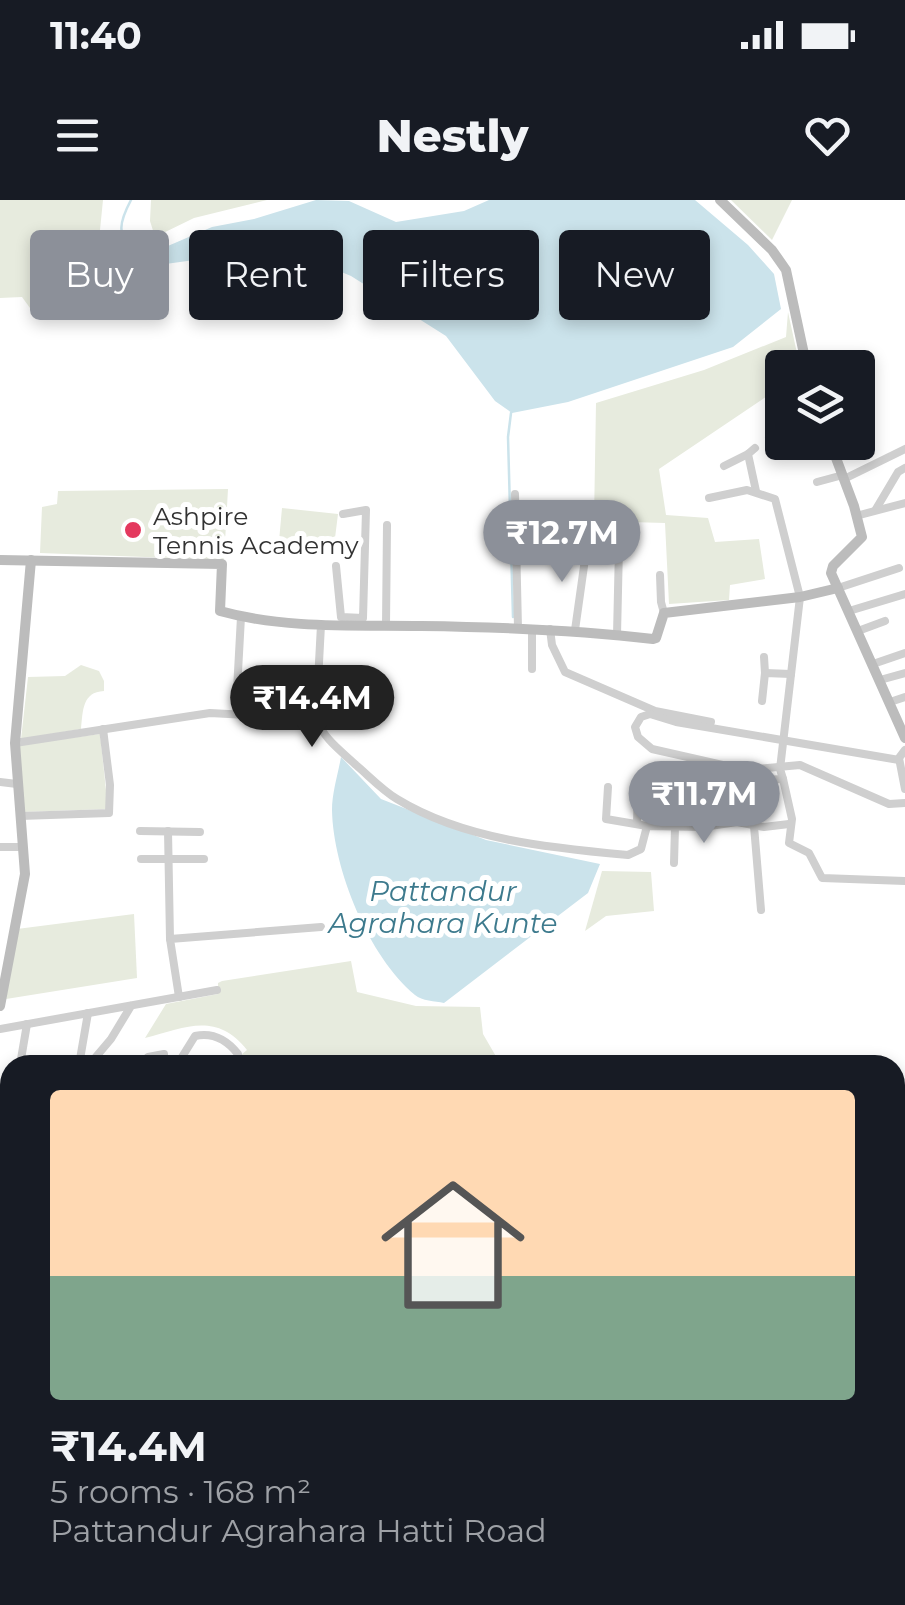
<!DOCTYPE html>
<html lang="en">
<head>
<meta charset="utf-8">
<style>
	:root { --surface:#171b24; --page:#242831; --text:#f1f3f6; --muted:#9ea1a6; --accent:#8c9099 }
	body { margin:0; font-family:Montserrat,sans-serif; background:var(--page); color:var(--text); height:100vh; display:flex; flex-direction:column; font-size:38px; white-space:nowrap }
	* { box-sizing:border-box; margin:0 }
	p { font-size:32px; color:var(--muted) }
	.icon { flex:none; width:55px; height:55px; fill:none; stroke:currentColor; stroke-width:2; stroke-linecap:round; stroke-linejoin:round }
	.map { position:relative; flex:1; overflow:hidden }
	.side { position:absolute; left:0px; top:855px; width:905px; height:550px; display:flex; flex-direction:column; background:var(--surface); border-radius:30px 30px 0 0; box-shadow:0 5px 15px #0003 }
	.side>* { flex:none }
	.banner { position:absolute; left:30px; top:30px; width:845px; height:90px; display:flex; gap:20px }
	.tools { position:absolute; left:765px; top:150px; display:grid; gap:20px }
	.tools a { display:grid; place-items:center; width:110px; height:110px; border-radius:10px; background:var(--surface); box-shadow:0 5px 15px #0003; font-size:50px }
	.price { position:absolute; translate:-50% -85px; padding:0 22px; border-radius:35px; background:var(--accent); color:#fff; font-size:32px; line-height:65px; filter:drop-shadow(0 2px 5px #0008) }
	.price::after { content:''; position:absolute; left:50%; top:60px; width:30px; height:22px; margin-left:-15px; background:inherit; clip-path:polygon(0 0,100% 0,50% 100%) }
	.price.current { background:#222; color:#fff }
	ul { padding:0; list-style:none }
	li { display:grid; align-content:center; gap:20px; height:530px; padding:0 50px }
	li span { display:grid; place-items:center; height:310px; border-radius:10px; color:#555 }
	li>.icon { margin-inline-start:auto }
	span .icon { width:180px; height:180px; fill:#fffc; stroke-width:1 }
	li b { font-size:42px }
	.chip { padding:0 35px; border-radius:10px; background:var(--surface); box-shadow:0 5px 15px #0003; font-size:35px; line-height:90px }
	.chip.current { background:var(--accent); color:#fff }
	.status { display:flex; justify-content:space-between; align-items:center; height:70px; padding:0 50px; background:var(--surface); direction:ltr }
	.status svg { height:28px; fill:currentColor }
	header { display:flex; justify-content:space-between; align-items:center; height:130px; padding:0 50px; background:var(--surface); font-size:45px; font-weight:800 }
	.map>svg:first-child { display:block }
	.green { fill:#e7ebde }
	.water { fill:#cbe3eb }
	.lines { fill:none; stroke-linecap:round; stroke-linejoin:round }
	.stream { stroke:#cbe3eb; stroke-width:2.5 }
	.street { stroke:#cfcfcf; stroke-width:8 }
	.secondary { stroke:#bcbcbc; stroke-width:10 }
	.primary { stroke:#aaa; stroke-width:11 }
	.rail-casing { stroke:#878787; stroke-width:6 }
	.rail { stroke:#fff; stroke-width:2.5; stroke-dasharray:8; stroke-linecap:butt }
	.poi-dot { fill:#e4395e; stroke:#fff; stroke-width:4 }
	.labels { text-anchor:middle; stroke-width:10; stroke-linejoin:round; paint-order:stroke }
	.poi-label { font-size:25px; fill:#323232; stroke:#fff; text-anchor:start }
	.water-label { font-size:28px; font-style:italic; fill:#3d7a8d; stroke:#fff }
</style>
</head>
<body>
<div class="status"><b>11:40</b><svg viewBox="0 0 49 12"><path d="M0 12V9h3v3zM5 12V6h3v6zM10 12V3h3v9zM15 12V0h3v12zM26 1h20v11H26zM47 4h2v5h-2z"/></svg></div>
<header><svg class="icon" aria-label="menu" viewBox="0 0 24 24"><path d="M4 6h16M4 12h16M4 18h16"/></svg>Nestly<svg class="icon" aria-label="heart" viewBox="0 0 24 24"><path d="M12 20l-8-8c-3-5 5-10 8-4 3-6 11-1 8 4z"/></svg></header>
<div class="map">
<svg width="905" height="1405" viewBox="0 0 905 1405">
	<rect width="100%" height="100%" fill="#fff"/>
	<!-- green -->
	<g class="green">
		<polygon points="0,0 103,0 94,90 30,108 22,97 0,98"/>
		<polygon points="151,0 267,0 194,18 155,37 150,21"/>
		<polygon points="731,0 792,0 772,40"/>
		<polygon points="788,112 800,167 782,168 782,186 659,269 666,315 708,318 715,342 759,339 765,379 730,385 729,400 669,404 665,323 594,321 596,203 704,170 786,137"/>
		<polygon points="228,289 224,360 40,353 42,307 57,304 58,291"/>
		<polygon points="282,308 338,314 334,346 279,341"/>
		<path d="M81 465 99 471 104 481V491C82 492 83 511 81 529L21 539 28 477 65 476Z"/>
		<polygon points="100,534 108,609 23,612 18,545"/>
		<polygon points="602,671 651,672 654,711 606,716 585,731"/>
		<polygon points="134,714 137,778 6,799 17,729"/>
		<path d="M351 761 357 792 416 806 480 807 483 834 501 865C458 860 418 865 375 865L370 862 363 865H243L241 855 247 850C216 811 185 828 145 838L166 804 218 794V783L222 781Z"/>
	</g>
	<!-- water -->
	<g class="water">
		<polygon points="316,0 349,1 396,22 464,11 489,0 695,0 748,45 774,74 781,109 733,147 568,202 512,213 495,201 446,136 351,76 327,66 268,58 216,57 144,67 140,58 212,27 254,19"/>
		<path d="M341 557 381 599 486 640 600 664 588 693 444 803C435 801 422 801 415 795 369 757 333 669 332 610 332 593 338 574 341 557Z"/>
	</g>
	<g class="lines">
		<!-- stream -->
		<g class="stream">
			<path d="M131 0C113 34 122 35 143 63"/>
			<polyline points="511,213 508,237 513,417"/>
		</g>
		<!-- street -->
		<g class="street">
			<polyline points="769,238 782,233"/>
			<polyline points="755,248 748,254 756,291"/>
			<polyline points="724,266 748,254"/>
			<polyline points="844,279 905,249"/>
			<polyline points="817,282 843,275"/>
			<polyline points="515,294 518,428"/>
			<polyline points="709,298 747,290 775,299 800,397 780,569 783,579"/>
			<polyline points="876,309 898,272 905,268"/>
			<polyline points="856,316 905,303"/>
			<polyline points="336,366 341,417 363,418 366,310 343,314"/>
			<polyline points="660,375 661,402 664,413"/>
			<polyline points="838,388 899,368"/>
			<polyline points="849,411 905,394"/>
			<path d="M321 425 316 519C325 540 340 550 356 565 369 576 382 590 397 599 464 640 551 648 628 655L641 649 647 626 703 627 737 622 764 627 789 624"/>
			<polyline points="386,425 387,325"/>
			<polyline points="532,429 532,469"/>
			<polyline points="550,429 552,445 565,472 655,511 711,522"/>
			<polyline points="575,430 587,345"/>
			<polyline points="858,431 885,421"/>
			<polyline points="617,435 619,347"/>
			<polyline points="764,457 765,473"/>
			<polyline points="873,464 905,453"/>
			<polyline points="880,480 905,473"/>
			<polyline points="237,490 241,417"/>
			<polyline points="762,501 765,473 791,474"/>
			<polyline points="890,502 905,497"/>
			<polyline points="15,543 210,513 316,519"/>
			<polyline points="905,550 899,558 905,589"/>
			<polyline points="899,560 676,522 650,514 641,517 635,527 638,537 652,549 745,570 800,565 889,604 905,603"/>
			<polyline points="743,581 783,579 792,619 789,643 809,653 822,678 905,681"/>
			<polyline points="0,582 17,584"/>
			<polyline points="608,587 606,619 647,626"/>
			<polyline points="20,616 109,613 110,585 103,529"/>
			<polyline points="637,623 638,586"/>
			<polyline points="754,626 761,710"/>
			<polyline points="140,631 200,632"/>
			<polyline points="168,631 170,739"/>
			<polyline points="0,647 23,647"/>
			<polyline points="141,659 204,659"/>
			<polyline points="674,663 675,627"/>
			<polyline points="179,797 170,739 321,727"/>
			<polyline points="0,829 217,790"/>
			<polyline points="20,865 27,824"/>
			<polyline points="79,865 88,813"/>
			<polyline points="89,865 111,839 131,806"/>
			<polyline points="141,865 148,857 164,854"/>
			<path d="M177 865 195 836C213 832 227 840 238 854V865"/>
			<polyline points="10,928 10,938"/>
			<polyline points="0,1004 10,1009"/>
			<polyline points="0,1051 10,1047"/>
			<polyline points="0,1062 10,1060"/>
			<polyline points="0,1092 10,1088"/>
			<polyline points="0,1107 10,1105"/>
			<polyline points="0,1216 10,1217"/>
			<polyline points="383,1395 385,1405"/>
		</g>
		<!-- secondary -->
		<g class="secondary">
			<polyline points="720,0 772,50 786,70 807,168"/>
			<polyline points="830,242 854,306 862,337 833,366 831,373 905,538"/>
			<path d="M0 360 222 364 220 411C284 429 355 425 421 426 499 427 575 430 653 439L656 438 664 413 800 397 838 388"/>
			<polyline points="0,806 25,674 15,543 31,360"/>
		</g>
		<!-- primary -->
		<g class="primary">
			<polyline points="895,1384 905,1383"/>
			<polyline points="810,1405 849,1395"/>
			<polyline points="862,1405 905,1395"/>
		</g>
		<defs>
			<polyline id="rail" points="851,1405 889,1395"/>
		</defs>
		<!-- rail casing -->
		<use href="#rail" class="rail-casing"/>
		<!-- rail -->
		<use href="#rail" class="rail"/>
	</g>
	<!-- markers -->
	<circle class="poi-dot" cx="133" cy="330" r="10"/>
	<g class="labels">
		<!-- poi labels -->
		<g class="poi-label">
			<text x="153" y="325">Ashpire<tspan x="153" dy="29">Tennis Academy</tspan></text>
		</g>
		<!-- water labels -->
		<g class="water-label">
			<text x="443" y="701">Pattandur<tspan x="443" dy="32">Agrahara Kunte</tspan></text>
		</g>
	</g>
</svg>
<div class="tools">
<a><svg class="icon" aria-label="layers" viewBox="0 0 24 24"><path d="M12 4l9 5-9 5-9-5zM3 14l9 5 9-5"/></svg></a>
</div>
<b class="price" style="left:562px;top:385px">₹12.7M</b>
<b class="price current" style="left:312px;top:550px">₹14.4M</b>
<b class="price" style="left:704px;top:646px">₹11.7M</b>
<div class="banner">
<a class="chip current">Buy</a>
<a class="chip">Rent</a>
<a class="chip">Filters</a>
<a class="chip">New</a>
</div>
<section class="side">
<ul>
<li><span style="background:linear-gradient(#ffd9b3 60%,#7fa58c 0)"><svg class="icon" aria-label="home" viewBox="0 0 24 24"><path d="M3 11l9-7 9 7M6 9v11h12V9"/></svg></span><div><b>₹14.4M</b><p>5 rooms · 168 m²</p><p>Pattandur Agrahara Hatti Road</p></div></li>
</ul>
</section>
</div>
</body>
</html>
